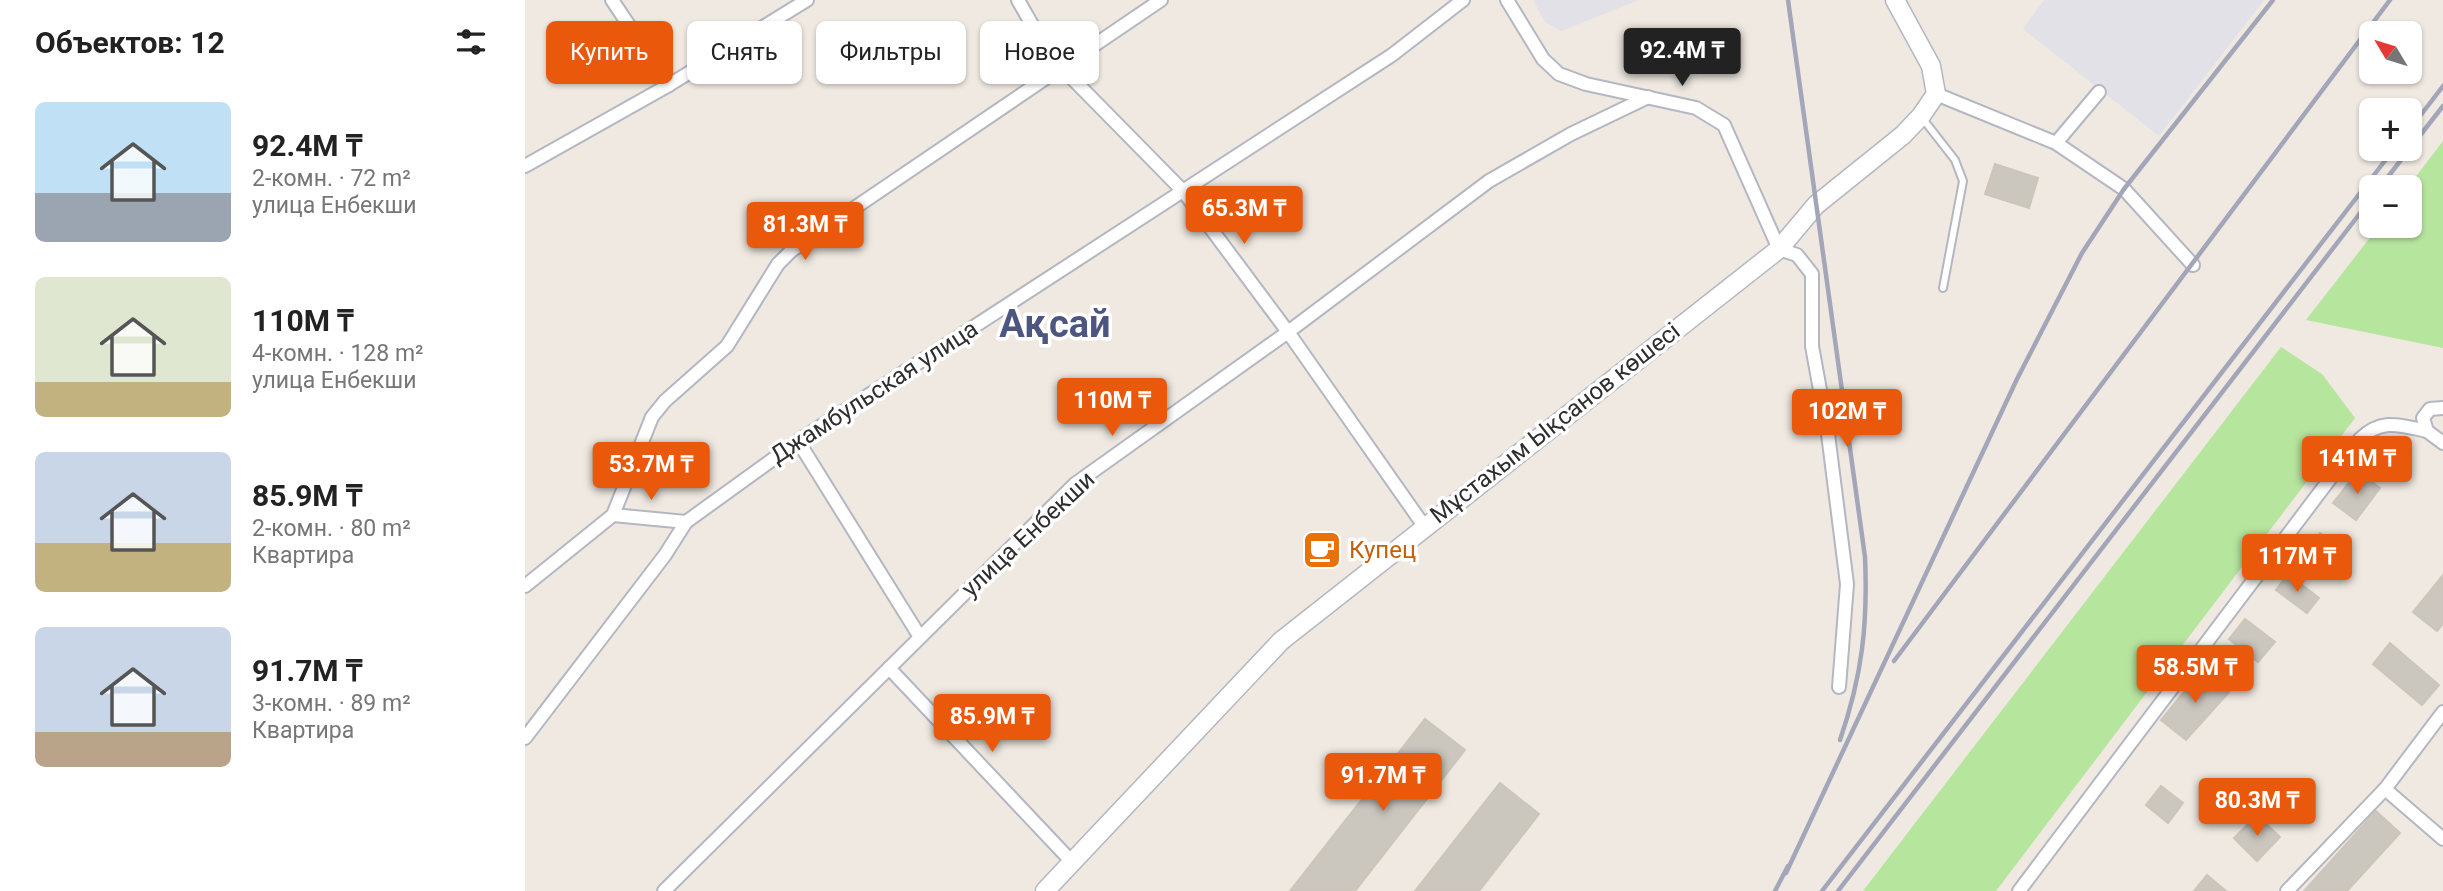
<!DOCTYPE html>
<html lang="ru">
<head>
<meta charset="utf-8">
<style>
	:root { --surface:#fff; --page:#f2f2f2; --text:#222; --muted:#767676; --accent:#ea580c }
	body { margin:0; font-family:Roboto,sans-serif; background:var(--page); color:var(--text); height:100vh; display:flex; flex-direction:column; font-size:26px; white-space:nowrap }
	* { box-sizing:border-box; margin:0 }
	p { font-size:23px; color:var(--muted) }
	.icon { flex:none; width:38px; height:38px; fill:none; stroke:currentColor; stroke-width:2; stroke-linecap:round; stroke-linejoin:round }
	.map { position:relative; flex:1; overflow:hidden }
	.details { display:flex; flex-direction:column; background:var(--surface); width:525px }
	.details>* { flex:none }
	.hud { position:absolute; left:21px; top:21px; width:665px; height:63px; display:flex; gap:14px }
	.needle { width:46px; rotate:308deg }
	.controls { position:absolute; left:1834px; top:21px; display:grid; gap:14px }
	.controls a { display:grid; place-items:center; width:63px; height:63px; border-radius:10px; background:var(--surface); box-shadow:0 2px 5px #0004; font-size:35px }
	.price { position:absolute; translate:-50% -60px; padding:0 16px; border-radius:7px; background:var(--accent); color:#fff; font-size:23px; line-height:46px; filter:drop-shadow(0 2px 4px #0008) }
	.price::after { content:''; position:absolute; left:50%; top:42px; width:21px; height:16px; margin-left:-10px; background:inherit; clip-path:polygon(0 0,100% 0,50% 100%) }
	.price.selected { background:#222; color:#fff }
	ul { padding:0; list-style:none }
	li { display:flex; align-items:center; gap:21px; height:175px; padding:0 35px }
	li span { display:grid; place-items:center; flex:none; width:196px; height:140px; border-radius:10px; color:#555 }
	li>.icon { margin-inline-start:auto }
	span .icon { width:84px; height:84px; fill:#fffc; stroke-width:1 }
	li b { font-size:30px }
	h2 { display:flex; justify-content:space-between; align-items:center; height:84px; padding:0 35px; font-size:30px }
	.pill { padding:0 24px; border-radius:10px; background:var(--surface); box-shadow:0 2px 5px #0004; font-size:24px; line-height:63px }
	.pill.selected { background:var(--accent); color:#fff }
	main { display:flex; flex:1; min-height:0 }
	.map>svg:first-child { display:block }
	.industrial { fill:#e3e1e8 }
	.green { fill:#b6e59e }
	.building { fill:#cbc7bf; stroke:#cbc5ba; stroke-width:2 }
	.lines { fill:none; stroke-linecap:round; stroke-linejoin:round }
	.service-casing { stroke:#b4b7c1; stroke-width:10 }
	.minor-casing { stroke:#b4b7c1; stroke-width:16 }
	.secondary-casing { stroke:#b4b7c1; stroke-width:21 }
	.service { stroke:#fff; stroke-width:6 }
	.minor { stroke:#fff; stroke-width:12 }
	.secondary { stroke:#fff; stroke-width:18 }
	.rail { stroke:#a3a6b8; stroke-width:4.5 }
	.labels { text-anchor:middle; stroke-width:7; stroke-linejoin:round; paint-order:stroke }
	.street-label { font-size:24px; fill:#2e2e2e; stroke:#fff }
	.food-label { font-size:24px; fill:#c56008; stroke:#fff; text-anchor:start }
	.town-label { font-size:38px; font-weight:bold; fill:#4d5680; stroke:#fff }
</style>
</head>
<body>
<main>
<section class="details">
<h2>Объектов: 12<svg class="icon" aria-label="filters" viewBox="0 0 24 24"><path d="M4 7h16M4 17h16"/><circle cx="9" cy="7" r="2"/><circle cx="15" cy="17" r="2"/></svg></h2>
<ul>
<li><span style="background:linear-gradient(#bfe0f5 65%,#9aa5b1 0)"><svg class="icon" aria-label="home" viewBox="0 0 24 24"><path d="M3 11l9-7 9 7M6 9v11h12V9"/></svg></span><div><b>92.4M ₸</b><p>2-комн. · 72 m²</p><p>улица Енбекши</p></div></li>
<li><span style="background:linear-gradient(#dfe7d0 75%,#c2b280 0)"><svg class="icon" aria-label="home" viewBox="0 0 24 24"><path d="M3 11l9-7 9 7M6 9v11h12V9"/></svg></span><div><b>110M ₸</b><p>4-комн. · 128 m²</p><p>улица Енбекши</p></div></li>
<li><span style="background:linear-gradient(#c9d6e8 65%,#c2b280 0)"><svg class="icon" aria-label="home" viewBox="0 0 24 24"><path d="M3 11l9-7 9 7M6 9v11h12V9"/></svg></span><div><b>85.9M ₸</b><p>2-комн. · 80 m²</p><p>Квартира</p></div></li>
<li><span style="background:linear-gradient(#c9d6e8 75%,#b9a48a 0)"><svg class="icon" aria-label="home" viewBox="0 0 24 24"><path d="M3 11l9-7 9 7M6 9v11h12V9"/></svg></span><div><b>91.7M ₸</b><p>3-комн. · 89 m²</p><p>Квартира</p></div></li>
</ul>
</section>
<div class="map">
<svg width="1918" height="891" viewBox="0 0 1918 891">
	<rect width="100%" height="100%" fill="#efe9e1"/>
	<!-- industrial -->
	<g class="industrial">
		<polygon points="1008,0 1114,0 1036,31 1020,22"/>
		<polygon points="1519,0 1739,0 1634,136 1498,29"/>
	</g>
	<!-- green -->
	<g class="green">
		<polygon points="1918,141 1918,348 1781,320 1854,226 1885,226 1883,187"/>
		<polygon points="1756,347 1797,374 1830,418 1471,891 1338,891"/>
	</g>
	<!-- building -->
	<g class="building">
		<polygon points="1470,164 1513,178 1504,208 1460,194"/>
		<polygon points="1833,471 1855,488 1831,520 1808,503"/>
		<polygon points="1795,533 1825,556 1810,575 1780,552"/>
		<polygon points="1763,574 1794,598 1782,613 1751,590"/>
		<polygon points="1918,575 1918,624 1912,631 1888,612"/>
		<polygon points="1720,619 1750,642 1733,662 1704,639"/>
		<polygon points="1865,643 1914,685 1897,705 1848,664"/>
		<polygon points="1677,670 1704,692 1661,740 1636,720"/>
		<polygon points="900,719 940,750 830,891 765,891"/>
		<polygon points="975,783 1014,814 954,891 890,891"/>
		<polygon points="1636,786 1658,803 1643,823 1621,805"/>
		<polygon points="1851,811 1875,833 1853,857 1822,891 1779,891"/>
		<polygon points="1732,815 1755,837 1732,861 1709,838"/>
		<polygon points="1682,875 1701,891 1669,891"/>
	</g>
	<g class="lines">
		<defs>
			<polyline id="service" points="1398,119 1430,160 1438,181 1418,288"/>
			<g id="minor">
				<polyline points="87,0 144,85"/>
				<polyline points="493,0 522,51 535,66 658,191 763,332 899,526"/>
				<polyline points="982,0 1018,59 1034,74 1061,84 1171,108 1199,125 1254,249 1272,255 1287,274 1287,346 1303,434 1322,584 1314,687"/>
				<polyline points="1411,94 1531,143 1599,189 1668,265"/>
				<polyline points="1531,143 1574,92"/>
				<polyline points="0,166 144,85 282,0"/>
				<polyline points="1918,408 1905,409 1898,418 1902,431 1918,443"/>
				<polyline points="273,441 395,637"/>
				<polyline points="88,515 161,522"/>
				<polyline points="0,586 88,515 127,417 140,401 202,346 253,264 266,251 636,0"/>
				<polyline points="364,668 547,862"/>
				<polyline points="0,738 140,555 161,522 273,441 867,55 938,0"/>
				<polyline points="1860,789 1918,839"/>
				<polyline points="139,891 550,484 763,332 964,181 1046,134 1123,97"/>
				<path d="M1494 891 1835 439C1857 418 1874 425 1902 431"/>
				<polyline points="1762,891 1860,789 1918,712"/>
			</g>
			<polyline id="secondary" points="520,891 756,641 1254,249 1291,205 1378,135 1396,116 1411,94 1406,66 1370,0"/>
		</defs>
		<!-- service casing -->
		<use href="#service" class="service-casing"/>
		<!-- minor casing -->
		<use href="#minor" class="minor-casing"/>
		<!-- secondary casing -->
		<use href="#secondary" class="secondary-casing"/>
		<!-- service -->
		<use href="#service" class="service"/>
		<!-- minor -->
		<use href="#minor" class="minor"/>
		<!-- secondary -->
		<use href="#secondary" class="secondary"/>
		<!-- rail -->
		<g class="rail">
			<path d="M1263 0 1340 557C1343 625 1337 676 1315 740"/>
			<polyline points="1885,129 1918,86"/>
			<polyline points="1855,187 1918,106"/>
			<polyline points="1369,661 1865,0"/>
			<polyline points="1261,873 1492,379 1557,253 1599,189 1748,0"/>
			<polyline points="1250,891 1263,866"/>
			<polyline points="1297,891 1869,149"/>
			<polyline points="1313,891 1846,199"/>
		</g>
	</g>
	<!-- icons -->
	<defs>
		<symbol id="cafe-square" viewBox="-11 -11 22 22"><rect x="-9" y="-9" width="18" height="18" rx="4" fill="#e8710a" stroke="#fff"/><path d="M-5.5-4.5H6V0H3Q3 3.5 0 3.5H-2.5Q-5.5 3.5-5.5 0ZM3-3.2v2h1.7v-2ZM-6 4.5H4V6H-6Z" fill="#fff"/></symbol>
	</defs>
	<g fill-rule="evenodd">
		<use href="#cafe-square" x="775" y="528" width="44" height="44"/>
	</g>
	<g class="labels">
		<!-- street labels -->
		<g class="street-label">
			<text transform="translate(349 392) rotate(-33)" y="8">Джамбульская улица</text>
			<text transform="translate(1030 423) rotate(-38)" y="8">Мұстахым Ықсанов көшесі</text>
			<text transform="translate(503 534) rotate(-43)" y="8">улица Енбекши</text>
		</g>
		<!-- food labels -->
		<g class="food-label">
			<text x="824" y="558">Купец</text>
		</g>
		<!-- town labels -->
		<g class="town-label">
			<text x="530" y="337">Ақсай</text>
		</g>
	</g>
</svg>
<div class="controls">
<a><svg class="needle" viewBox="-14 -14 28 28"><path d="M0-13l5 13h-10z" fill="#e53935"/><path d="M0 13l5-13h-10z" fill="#767676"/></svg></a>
<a>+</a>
<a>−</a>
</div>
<b class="price selected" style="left:1157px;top:88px">92.4M ₸</b>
<b class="price" style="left:719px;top:246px">65.3M ₸</b>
<b class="price" style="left:280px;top:262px">81.3M ₸</b>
<b class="price" style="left:587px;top:438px">110M ₸</b>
<b class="price" style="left:1322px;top:449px">102M ₸</b>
<b class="price" style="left:1832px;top:496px">141M ₸</b>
<b class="price" style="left:126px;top:502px">53.7M ₸</b>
<b class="price" style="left:1772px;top:594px">117M ₸</b>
<b class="price" style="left:1670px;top:705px">58.5M ₸</b>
<b class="price" style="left:467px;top:754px">85.9M ₸</b>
<b class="price" style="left:858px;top:813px">91.7M ₸</b>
<b class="price" style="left:1732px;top:838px">80.3M ₸</b>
<div class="hud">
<a class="pill selected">Купить</a>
<a class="pill">Снять</a>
<a class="pill">Фильтры</a>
<a class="pill">Новое</a>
</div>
</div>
</main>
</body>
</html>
